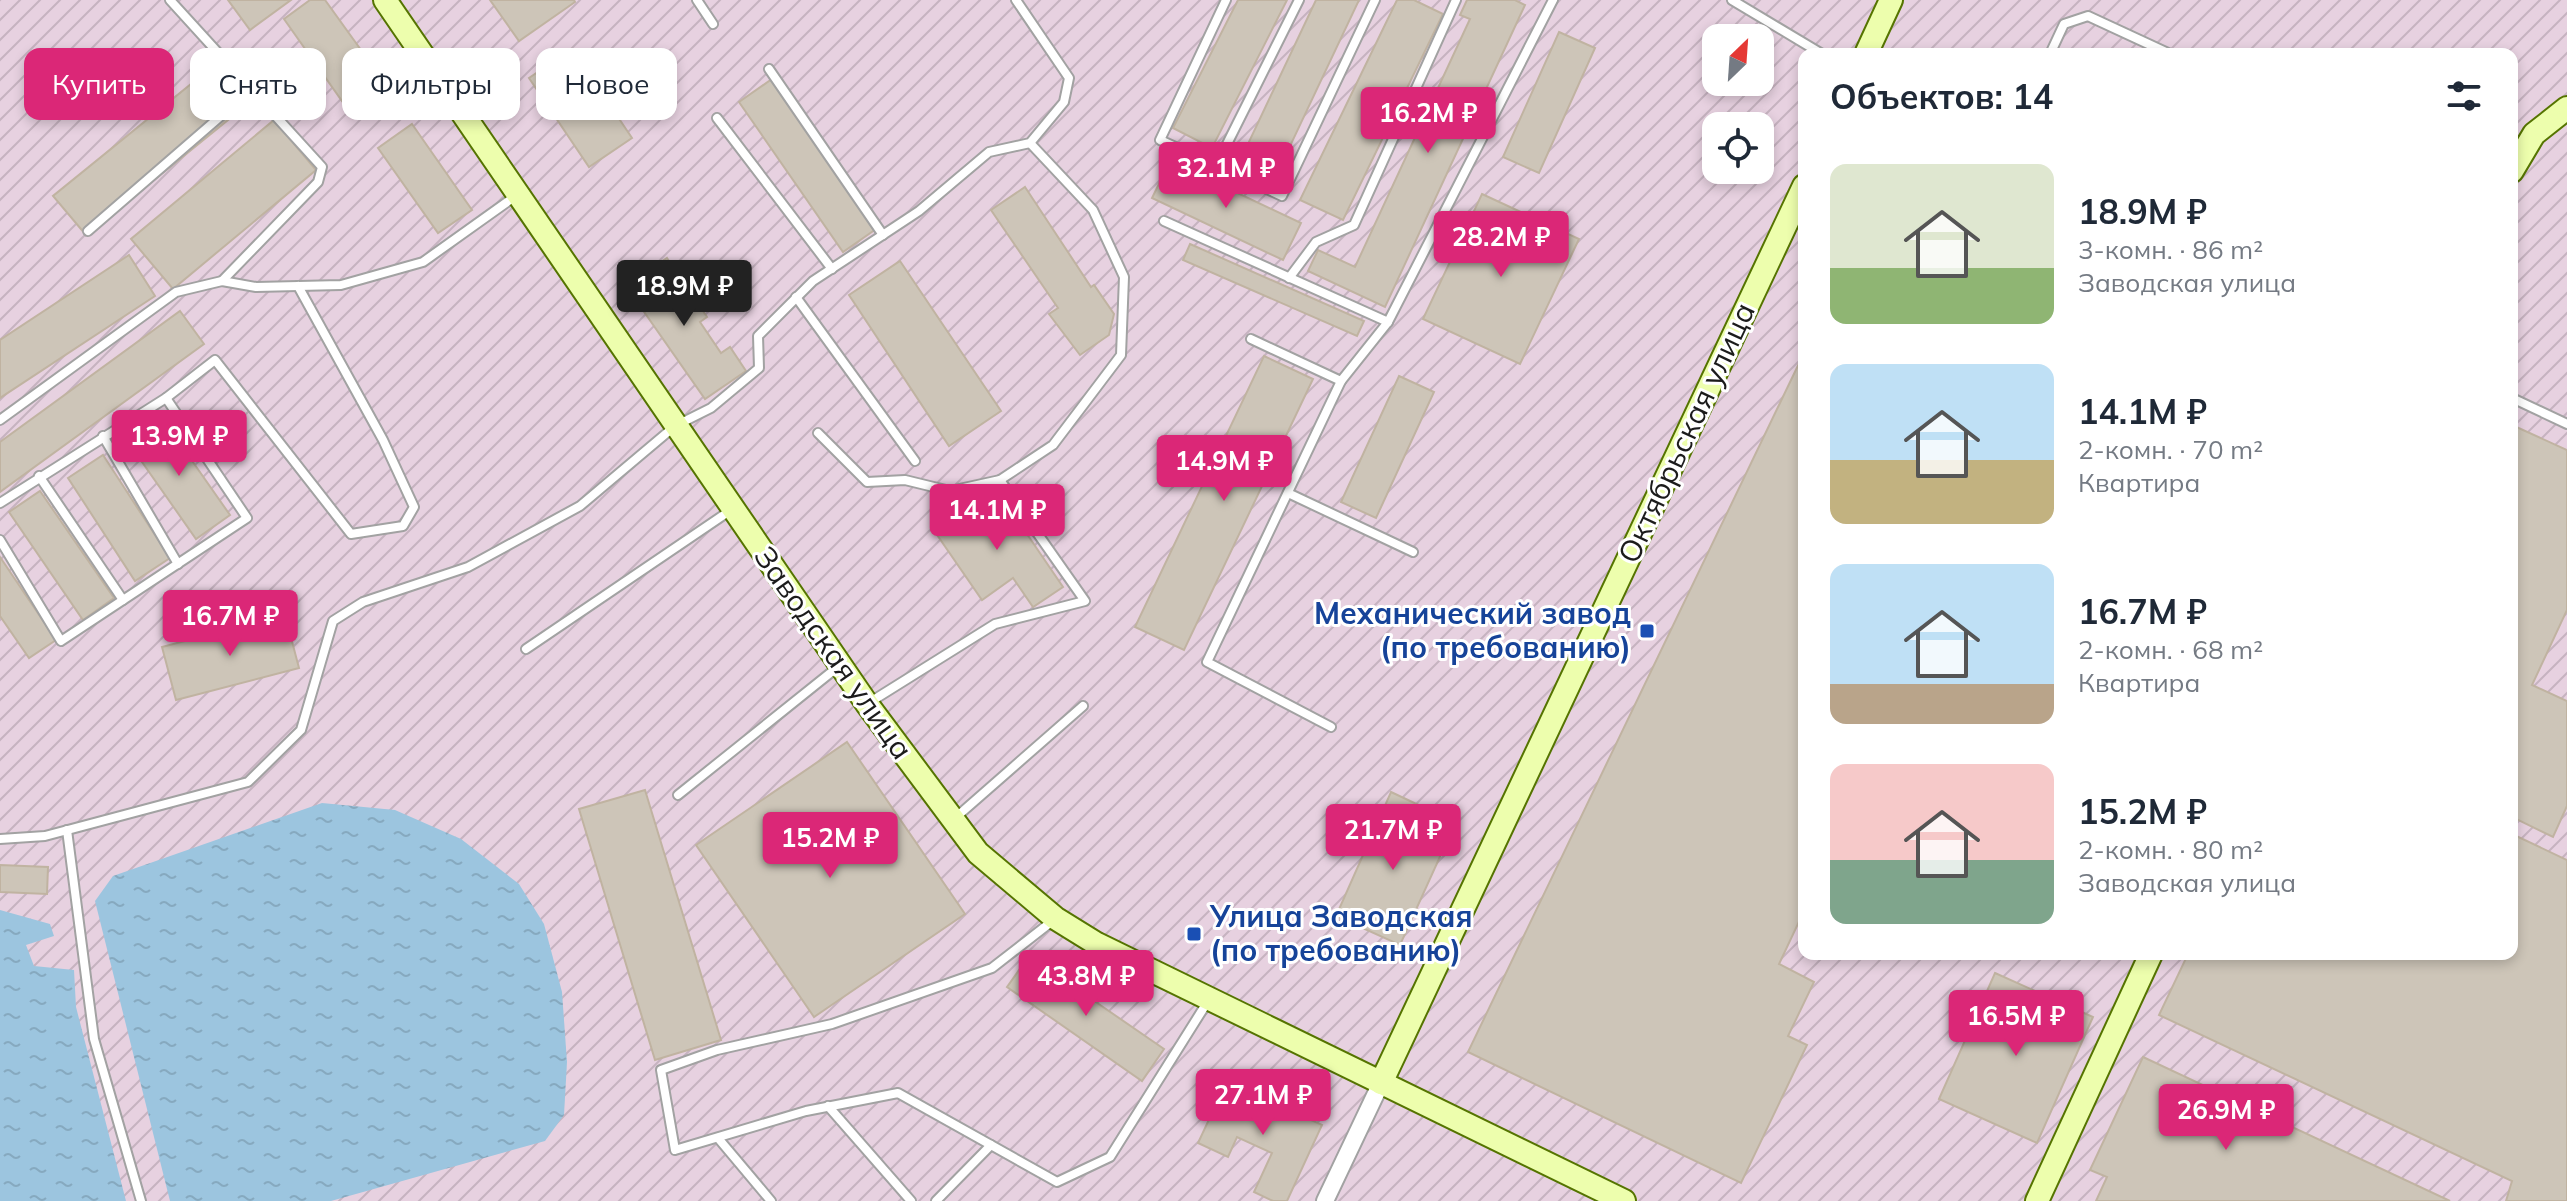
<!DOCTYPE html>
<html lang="ru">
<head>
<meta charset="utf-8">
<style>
	:root { --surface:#fff; --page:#f2f2f3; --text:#1f2937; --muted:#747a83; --accent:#db2777 }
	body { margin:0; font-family:Mulish,sans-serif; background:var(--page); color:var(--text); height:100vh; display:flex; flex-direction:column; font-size:30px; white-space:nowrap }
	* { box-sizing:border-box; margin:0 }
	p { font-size:26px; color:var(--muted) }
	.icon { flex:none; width:44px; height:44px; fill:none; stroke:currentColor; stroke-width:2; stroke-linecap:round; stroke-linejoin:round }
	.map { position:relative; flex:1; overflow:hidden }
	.panel { position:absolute; left:1798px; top:48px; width:720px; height:912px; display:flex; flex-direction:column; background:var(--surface); border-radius:16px; box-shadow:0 4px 12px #0003 }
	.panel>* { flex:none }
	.top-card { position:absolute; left:24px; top:48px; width:760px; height:72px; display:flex; gap:16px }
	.needle { width:52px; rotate:25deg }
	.controls { position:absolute; left:1702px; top:24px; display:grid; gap:16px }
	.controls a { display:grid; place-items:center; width:72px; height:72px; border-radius:16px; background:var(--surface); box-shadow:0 4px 12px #0003; font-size:40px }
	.price { position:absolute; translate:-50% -68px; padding:0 18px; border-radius:8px; background:var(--accent); color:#fff; font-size:26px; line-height:52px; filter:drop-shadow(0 2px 4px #0008) }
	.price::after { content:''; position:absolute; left:50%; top:48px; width:24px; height:18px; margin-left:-12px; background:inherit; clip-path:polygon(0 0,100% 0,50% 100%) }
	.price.selected { background:#222; color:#fff }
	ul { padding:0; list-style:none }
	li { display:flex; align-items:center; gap:24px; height:200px; padding:0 32px }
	li span { display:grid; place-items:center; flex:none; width:224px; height:160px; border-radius:16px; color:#555 }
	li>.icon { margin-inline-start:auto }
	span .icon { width:96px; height:96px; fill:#fffc; stroke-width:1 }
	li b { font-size:34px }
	h2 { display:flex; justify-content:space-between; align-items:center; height:96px; padding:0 32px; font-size:34px }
	.chip { padding:0 28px; border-radius:16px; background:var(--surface); box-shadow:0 4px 12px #0003; font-size:28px; line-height:72px }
	.chip.selected { background:var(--accent); color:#fff }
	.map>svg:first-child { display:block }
	.industrial { fill:url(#industrial-furrows); fill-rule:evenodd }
	.water { fill:url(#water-ripples) }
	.building { fill:#cdc5b8; stroke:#c0b3a1; stroke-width:2 }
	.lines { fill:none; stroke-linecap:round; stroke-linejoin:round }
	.lane-casing { stroke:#a2a2a2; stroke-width:12 }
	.street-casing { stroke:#a2a2a2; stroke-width:20 }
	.secondary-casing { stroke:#557400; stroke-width:26 }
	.lane { stroke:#fff; stroke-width:8 }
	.street { stroke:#fff; stroke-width:16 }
	.secondary { stroke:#edfead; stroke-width:22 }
	.transit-dot { fill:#1a4fb4; stroke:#fff; stroke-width:3 }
	.labels { text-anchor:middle; stroke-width:6; stroke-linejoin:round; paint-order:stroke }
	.street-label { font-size:30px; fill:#1b1b1b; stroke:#fff }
	.transit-label { font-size:30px; font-weight:bold; fill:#164399; stroke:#fff; text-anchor:end }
</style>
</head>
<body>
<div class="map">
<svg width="2567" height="1201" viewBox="0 0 2567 1201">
	<defs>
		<pattern id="industrial-furrows" width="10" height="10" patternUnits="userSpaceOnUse" patternTransform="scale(2)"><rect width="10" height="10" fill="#e7d1e0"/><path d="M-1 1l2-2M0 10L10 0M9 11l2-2" fill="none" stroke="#c6b3c0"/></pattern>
		<pattern id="water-ripples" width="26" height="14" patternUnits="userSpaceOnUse" patternTransform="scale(2)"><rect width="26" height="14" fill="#9cc5df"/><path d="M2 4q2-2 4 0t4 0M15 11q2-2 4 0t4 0" fill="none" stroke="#86a9bf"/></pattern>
	</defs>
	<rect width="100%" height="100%" fill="#eeebdf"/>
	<!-- industrial -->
	<path class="industrial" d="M0 0H2567V1201H0ZM1716 38H1760V82H1716ZM1804 54H2512V954H1804ZM1716 126H1760V170H1716Z"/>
	<!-- water -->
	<g class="water">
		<polygon points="322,803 395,810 461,839 519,884 544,924 562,992 567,1062 564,1115 545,1141 331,1201 170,1201 95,901 113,876"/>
		<polygon points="0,910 50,924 54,936 26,945 34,966 74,970 76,1007 126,1201 0,1201"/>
	</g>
	<!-- building -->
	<g class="building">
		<polygon points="228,0 291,0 250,30"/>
		<polygon points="310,0 325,0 379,75 342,101 284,19"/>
		<polygon points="490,0 574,0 575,2 519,41"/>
		<polygon points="1238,0 1287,0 1212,148 1173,128"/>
		<polygon points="1316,0 1359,0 1274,180 1239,163"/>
		<polygon points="1397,0 1414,0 1443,14 1343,220 1300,200"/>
		<polygon points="1467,0 1515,0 1525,5 1385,307 1308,271 1318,250 1355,267 1470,19 1460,15"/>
		<polygon points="1559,32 1595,48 1539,173 1503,157"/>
		<polygon points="572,49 632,138 589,167 529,78"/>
		<polygon points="212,67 244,107 86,235 53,196"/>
		<polygon points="772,79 876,229 843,252 739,102"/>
		<polygon points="274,120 316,170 173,289 131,239"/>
		<polygon points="412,124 472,210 438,233 378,148"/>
		<polygon points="1170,161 1301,223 1283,260 1152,198"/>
		<polygon points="1025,187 1091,287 1094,285 1114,314 1109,335 1080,355 1049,314 1058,308 991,210"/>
		<polygon points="1482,194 1579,239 1520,364 1423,319"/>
		<polygon points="1190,244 1364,321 1357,336 1183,260"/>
		<polygon points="129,255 155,296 0,398 0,340"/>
		<polygon points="667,258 707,317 700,322 721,353 730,347 746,371 705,399 626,286"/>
		<polygon points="900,261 1001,411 949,446 849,295"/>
		<polygon points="180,311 204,344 0,492 0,442"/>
		<polygon points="1804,353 1804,911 1779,964 1814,982 1788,1036 1807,1045 1741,1183 1468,1052"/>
		<polygon points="1264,356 1313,379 1184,650 1135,627"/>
		<polygon points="1399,376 1434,392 1376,518 1341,502"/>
		<polygon points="162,418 230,515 196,539 128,442"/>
		<polygon points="2512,425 2567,450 2567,610 2532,685 2567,701 2567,806 2553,837 2512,817"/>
		<polygon points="103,455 170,558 135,581 68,478"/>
		<polygon points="40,491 114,598 83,620 9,512"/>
		<polygon points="978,499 986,511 1003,499 1063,587 1033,607 1013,578 982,600 933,529"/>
		<polygon points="0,557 56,640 29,658 0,616"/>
		<polygon points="285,615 299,668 176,700 162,647"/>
		<polygon points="847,742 965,914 814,1017 696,845"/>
		<polygon points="645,790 721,1040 655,1060 579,809"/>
		<polygon points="1391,792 1423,807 1415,825 1448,839 1400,945 1336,916"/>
		<polygon points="2512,834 2567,860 2567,1201 2506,1201 2512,1181 2159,1015 2188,954 2512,954"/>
		<polygon points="0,865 48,867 47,894 0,892"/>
		<polygon points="1029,956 1164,1049 1142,1081 1007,987"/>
		<polygon points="1995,973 2093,1017 2037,1143 1939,1099"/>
		<polygon points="2143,1057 2450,1201 2096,1201 2107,1177 2090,1170"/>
		<polygon points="1227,1081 1322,1125 1287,1201 1273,1201 1254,1192 1272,1153 1237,1137 1228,1157 1198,1143"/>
	</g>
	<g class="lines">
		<defs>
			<g id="lane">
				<polyline points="170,0 322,167 318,182 222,281"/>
				<polyline points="697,0 713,24"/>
				<polyline points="1226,0 1160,140 1282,196 1375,0"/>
				<polyline points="1732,0 1822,54"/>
				<polyline points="2050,54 2064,24 2088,16 2170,54"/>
				<polyline points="769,69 883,235"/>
				<polyline points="717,118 832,269"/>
				<polyline points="1216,166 1299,0"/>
				<polyline points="1164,221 1388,322"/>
				<polyline points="88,231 252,89"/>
				<polyline points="1289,278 1316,242 1354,225 1456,0"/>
				<polyline points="796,297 915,461"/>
				<polyline points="1251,339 1341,381 1388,322 1553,0"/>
				<polyline points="2512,398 2567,424"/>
				<polyline points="0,420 176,292 222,281 256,287 341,285 423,262 517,195"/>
				<polyline points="818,433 867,482 905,480 950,491 1000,480 1085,601 995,624 867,704"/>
				<polyline points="103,436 178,564"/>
				<polyline points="39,476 123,600"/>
				<polyline points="1000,480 1053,445 1121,355 1124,277 1093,210 1030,143"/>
				<polyline points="1288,493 1413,552"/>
				<polyline points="0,503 166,398 215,360 351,534 403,526 414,507 383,440 298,286"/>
				<polyline points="0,540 61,641 247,518 166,398"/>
				<polyline points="526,649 731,510"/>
				<polyline points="1331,727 1207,662 1341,381"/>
				<polyline points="678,795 839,666"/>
				<polyline points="954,819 1083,706"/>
				<polyline points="67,830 94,1039 141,1201"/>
				<polyline points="0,839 45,836 248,782 301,730 333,621 363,602 468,567 580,506 675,426 711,408 759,368 758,336 813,281 919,211 989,152 1030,143 1064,102 1069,78 1016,0"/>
				<polyline points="1055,919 992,968 832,1024 717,1050 661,1070 675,1150 806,1111 898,1093 1057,1182 1110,1157 1208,1001"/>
				<polyline points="828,1106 911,1201"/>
				<polyline points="718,1138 771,1201"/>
				<polyline points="936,1201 991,1145"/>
			</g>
			<polyline id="street" points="1325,1201 1381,1083"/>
			<g id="secondary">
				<polyline points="385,0 867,704 978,853 1055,918 1097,944 1624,1201"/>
				<polyline points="1866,54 1891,0"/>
				<polyline points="2512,171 2534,134 2567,108"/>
				<polyline points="1381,1083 1804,186"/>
				<polyline points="2037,1201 2151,954"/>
			</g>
		</defs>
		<!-- lane casing -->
		<use href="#lane" class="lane-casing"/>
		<!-- street casing -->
		<use href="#street" class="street-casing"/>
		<!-- secondary casing -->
		<use href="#secondary" class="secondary-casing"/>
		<!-- lane -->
		<use href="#lane" class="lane"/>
		<!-- street -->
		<use href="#street" class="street"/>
		<!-- secondary -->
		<use href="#secondary" class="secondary"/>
	</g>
	<!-- markers -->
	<g class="transit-dot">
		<rect x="1639" y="623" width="16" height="16" rx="4"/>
		<rect x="1186" y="926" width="16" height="16" rx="4"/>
	</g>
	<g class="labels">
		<!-- street labels -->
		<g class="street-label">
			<text transform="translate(1687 433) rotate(-65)" y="10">Октябрьская улица</text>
			<text transform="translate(833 653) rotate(55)" y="10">Заводская улица</text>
		</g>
		<!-- transit labels -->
		<g class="transit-label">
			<text x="1631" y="624">Механический завод<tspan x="1631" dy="34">(по требованию)</tspan></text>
			<text x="1210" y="927" text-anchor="start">Улица Заводская<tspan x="1210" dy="34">(по требованию)</tspan></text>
		</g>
	</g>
</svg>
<div class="controls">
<a><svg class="needle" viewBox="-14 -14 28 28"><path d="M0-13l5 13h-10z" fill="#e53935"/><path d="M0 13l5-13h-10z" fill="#747a83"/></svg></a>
<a><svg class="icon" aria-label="locate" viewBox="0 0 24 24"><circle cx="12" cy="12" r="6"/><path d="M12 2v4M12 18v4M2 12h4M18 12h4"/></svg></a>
</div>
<b class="price" style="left:1428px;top:155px">16.2M ₽</b>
<b class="price" style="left:1226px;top:210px">32.1M ₽</b>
<b class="price" style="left:1501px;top:279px">28.2M ₽</b>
<b class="price selected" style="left:684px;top:328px">18.9M ₽</b>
<b class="price" style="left:179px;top:478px">13.9M ₽</b>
<b class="price" style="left:1224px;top:503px">14.9M ₽</b>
<b class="price" style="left:997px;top:552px">14.1M ₽</b>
<b class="price" style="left:230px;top:658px">16.7M ₽</b>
<b class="price" style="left:1393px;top:872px">21.7M ₽</b>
<b class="price" style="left:830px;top:880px">15.2M ₽</b>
<b class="price" style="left:1086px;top:1018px">43.8M ₽</b>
<b class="price" style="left:2016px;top:1058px">16.5M ₽</b>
<b class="price" style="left:1263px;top:1137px">27.1M ₽</b>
<b class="price" style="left:2226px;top:1152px">26.9M ₽</b>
<div class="top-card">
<a class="chip selected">Купить</a>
<a class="chip">Снять</a>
<a class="chip">Фильтры</a>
<a class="chip">Новое</a>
</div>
<section class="panel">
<h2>Объектов: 14<svg class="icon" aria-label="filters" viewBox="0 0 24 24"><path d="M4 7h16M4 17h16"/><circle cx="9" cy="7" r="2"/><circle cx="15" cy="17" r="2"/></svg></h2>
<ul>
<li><span style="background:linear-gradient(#dfe7d0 65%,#8fb573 0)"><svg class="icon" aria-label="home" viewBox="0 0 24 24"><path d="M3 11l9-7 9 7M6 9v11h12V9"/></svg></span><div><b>18.9M ₽</b><p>3-комн. · 86 m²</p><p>Заводская улица</p></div></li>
<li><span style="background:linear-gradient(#bfe0f5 60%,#c2b280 0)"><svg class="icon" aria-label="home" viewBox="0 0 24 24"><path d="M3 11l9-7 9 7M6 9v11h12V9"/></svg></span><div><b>14.1M ₽</b><p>2-комн. · 70 m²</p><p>Квартира</p></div></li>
<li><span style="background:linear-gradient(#bfe0f5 75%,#b9a48a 0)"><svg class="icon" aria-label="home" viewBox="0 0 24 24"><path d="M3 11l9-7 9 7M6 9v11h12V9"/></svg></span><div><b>16.7M ₽</b><p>2-комн. · 68 m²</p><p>Квартира</p></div></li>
<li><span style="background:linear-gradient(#f6c9c9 60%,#7fa58c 0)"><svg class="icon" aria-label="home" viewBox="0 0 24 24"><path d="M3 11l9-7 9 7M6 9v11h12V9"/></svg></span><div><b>15.2M ₽</b><p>2-комн. · 80 m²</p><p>Заводская улица</p></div></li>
</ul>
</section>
</div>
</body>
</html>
